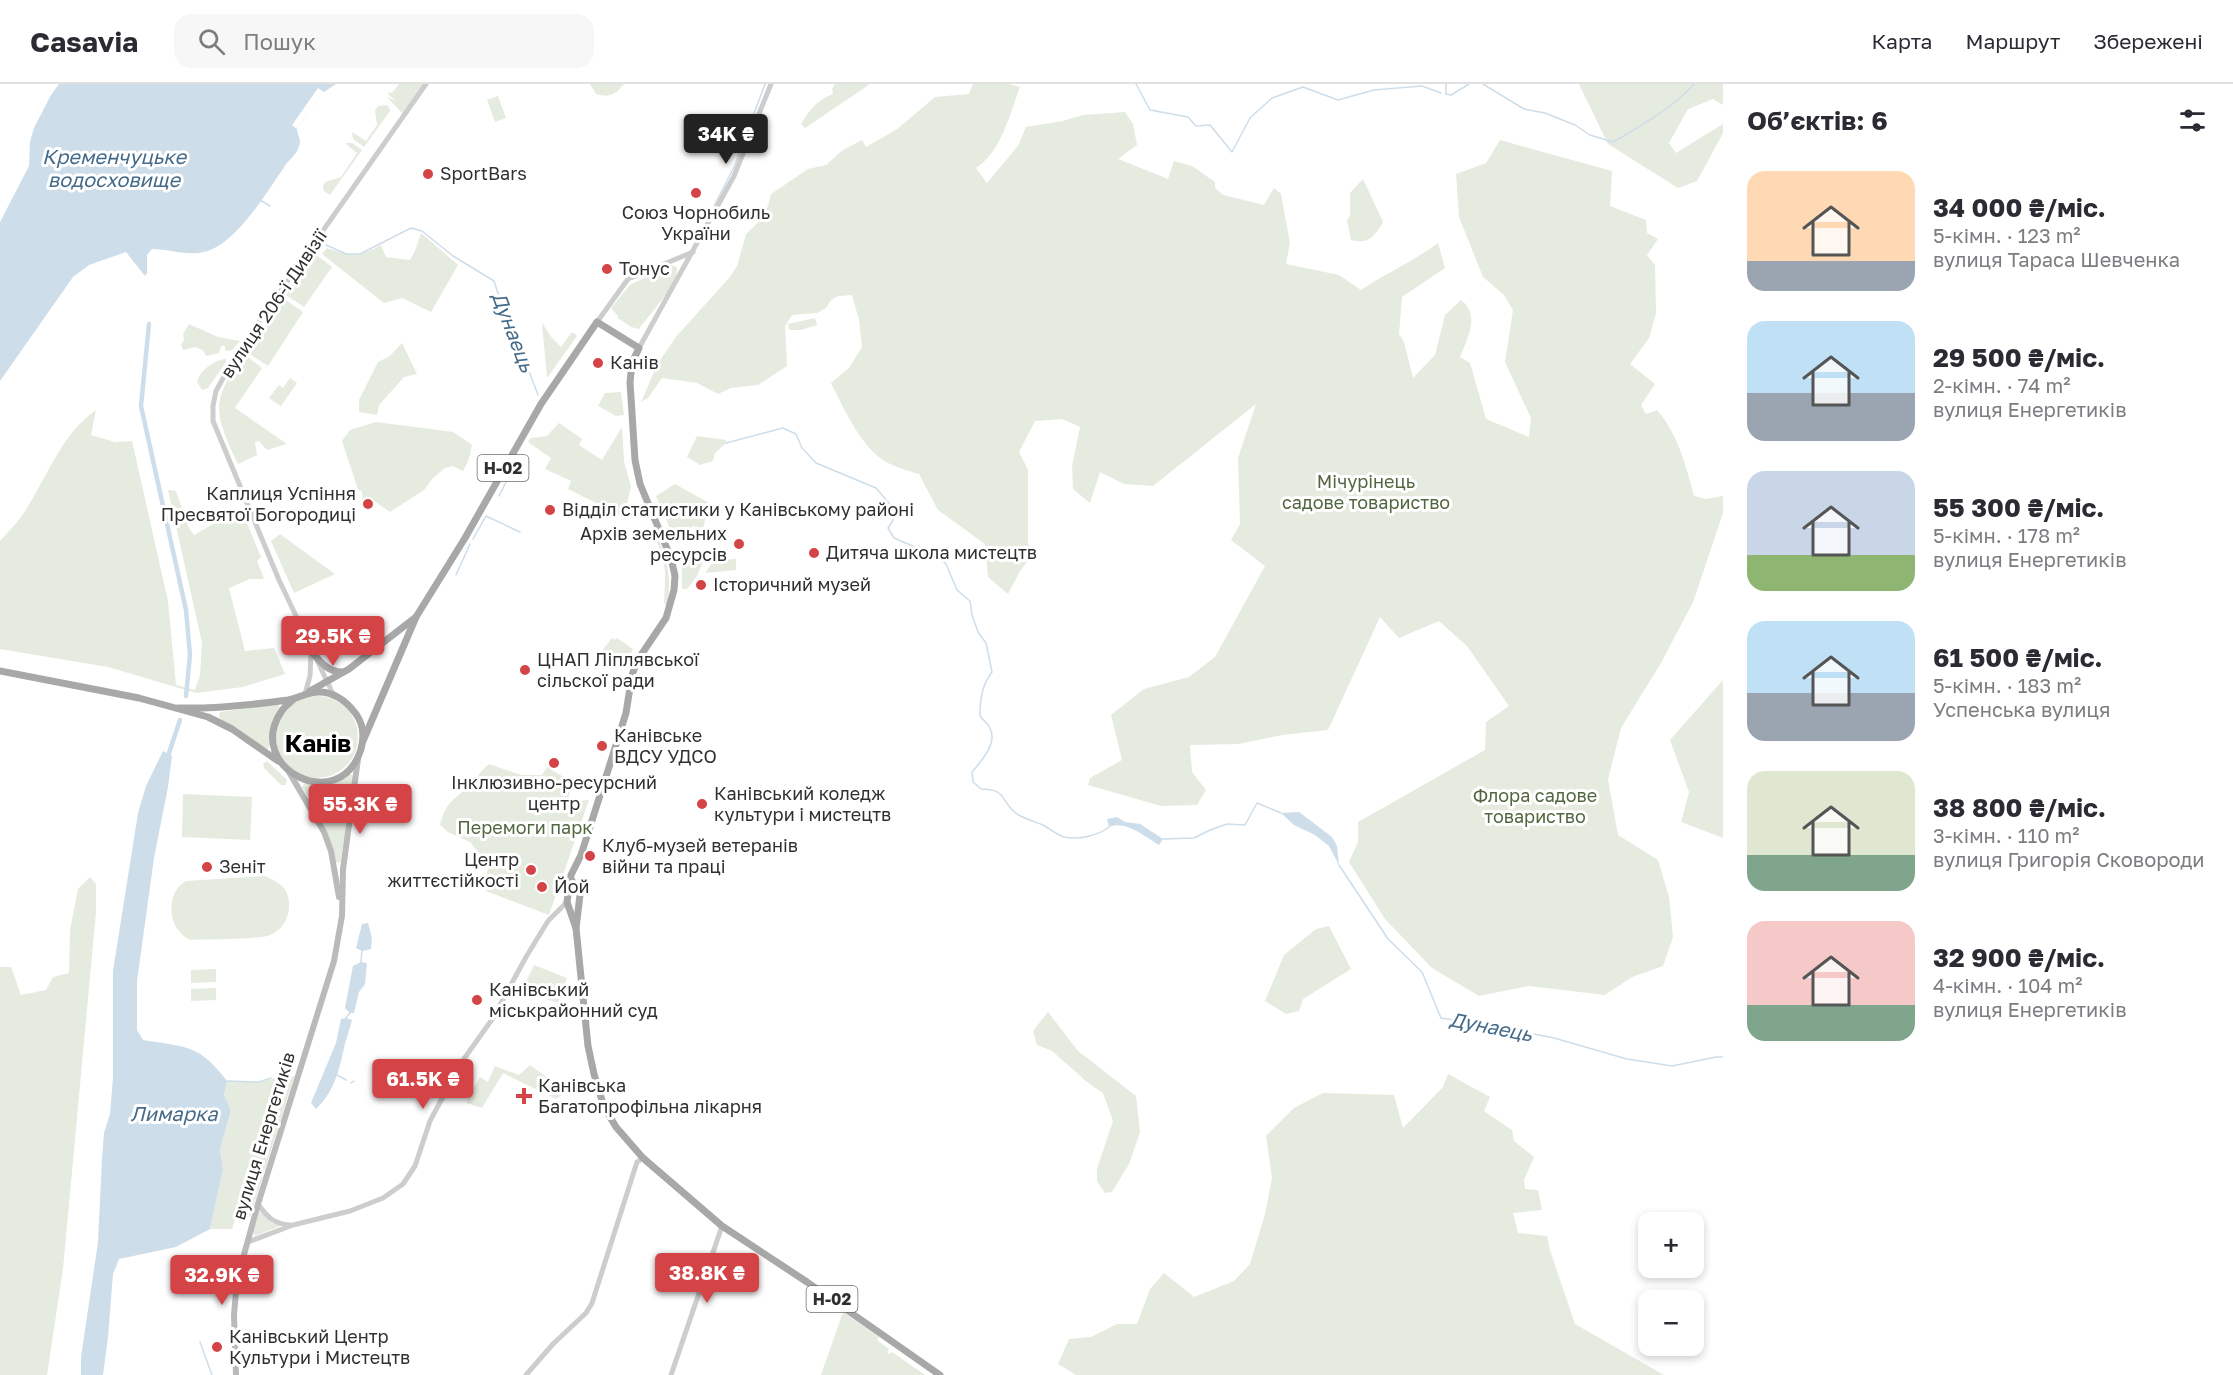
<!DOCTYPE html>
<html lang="uk">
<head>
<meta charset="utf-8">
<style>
	:root { --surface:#fff; --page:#f7f7f7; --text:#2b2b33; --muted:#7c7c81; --line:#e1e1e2; --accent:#d44446 }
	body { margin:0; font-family:"Golos Text",sans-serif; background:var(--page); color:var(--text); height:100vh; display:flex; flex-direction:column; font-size:22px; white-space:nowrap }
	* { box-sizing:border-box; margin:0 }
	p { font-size:20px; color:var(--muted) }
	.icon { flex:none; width:33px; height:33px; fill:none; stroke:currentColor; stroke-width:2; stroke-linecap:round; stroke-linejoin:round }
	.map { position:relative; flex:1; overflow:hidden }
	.side { display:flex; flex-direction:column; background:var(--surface); width:510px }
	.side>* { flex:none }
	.tools { position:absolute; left:1638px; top:1128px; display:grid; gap:12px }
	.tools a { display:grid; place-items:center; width:66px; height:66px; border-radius:12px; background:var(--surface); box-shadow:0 3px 9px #0003; font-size:30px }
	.price { position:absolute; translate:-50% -51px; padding:0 14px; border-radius:6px; background:var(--accent); color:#fff; font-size:20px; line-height:39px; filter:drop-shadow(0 2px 3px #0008) }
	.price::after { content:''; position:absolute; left:50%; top:36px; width:18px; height:14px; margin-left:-9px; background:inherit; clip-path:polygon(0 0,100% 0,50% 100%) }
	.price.selected { background:#222; color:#fff }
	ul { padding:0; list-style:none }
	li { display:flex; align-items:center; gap:18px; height:150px; padding:0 24px }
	li span { display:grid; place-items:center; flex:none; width:168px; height:120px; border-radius:18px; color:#555 }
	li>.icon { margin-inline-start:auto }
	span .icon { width:72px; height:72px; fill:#fffc; stroke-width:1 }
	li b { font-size:26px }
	h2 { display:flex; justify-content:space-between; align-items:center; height:72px; padding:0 24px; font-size:26px }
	header { display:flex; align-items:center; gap:36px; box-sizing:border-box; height:84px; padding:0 30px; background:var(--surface); border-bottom:2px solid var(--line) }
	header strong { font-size:28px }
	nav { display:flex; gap:33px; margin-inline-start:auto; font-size:21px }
	.search { width:420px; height:54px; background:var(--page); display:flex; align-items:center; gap:15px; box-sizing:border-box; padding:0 21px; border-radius:18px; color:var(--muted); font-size:22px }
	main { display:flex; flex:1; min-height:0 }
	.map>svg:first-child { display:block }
	.green { fill:#e5ebdf }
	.water { fill:#cddde9 }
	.pier { fill:#fff }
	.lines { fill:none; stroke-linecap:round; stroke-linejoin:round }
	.stream { stroke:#cddde9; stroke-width:1.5 }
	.canal { stroke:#cddde9; stroke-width:4.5 }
	.tertiary { stroke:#cdcdcd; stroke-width:5 }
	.secondary { stroke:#bababa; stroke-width:6 }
	.primary { stroke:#a8a8a8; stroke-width:7 }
	.poi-dot { fill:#d44446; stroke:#fff; stroke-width:2 }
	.labels { text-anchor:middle; stroke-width:6; stroke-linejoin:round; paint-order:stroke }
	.shield { fill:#fff; stroke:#6e6e6e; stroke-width:1.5 }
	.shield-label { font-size:16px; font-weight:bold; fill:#303030 }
	.poi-label { font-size:18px; fill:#303030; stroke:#fff; text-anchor:start }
	.street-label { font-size:18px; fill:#303030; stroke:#fff }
	.park-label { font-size:18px; fill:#516741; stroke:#fff }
	.water-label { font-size:20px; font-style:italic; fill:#456b8a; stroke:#fff }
	.district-label { font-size:24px; font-weight:bold; fill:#000; stroke:#fff }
</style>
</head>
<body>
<header>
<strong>Casavia</strong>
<div class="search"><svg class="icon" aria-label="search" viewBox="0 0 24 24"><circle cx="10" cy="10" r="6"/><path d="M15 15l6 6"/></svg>Пошук</div>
<nav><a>Карта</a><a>Маршрут</a><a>Збережені</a></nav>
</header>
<main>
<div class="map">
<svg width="1723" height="1291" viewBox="0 0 1723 1291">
	<rect width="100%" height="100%" fill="#fff"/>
	<!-- green -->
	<g class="green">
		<polygon points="399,0 426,0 403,30 387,13 396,17 388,10 389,8 392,9"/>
		<path d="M590 0H624C615 11 609 14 596 10Z"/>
		<path d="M835 0H870L805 44 801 40C809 27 818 15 833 10L832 5Z"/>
		<path d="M973 0H1009L1020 3C1010 30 1001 68 976 84L987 99 1018 62 1026 43 1063 37 1083 31 1125 28 1133 40 1137 61 1118 75 1168 95 1174 77 1192 82 1215 98V104L1223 111 1264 121 1274 104 1281 110 1290 159 1286 180 1339 191 1361 206C1386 189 1414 177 1438 159L1445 184 1402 213 1399 250 1404 258 1413 294 1435 271 1445 231 1461 216C1481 231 1467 255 1460 273L1470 279 1486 335 1529 353 1531 334 1505 278 1513 226 1504 211 1483 193 1459 133 1456 90 1486 79 1500 56 1612 87 1610 122 1646 136 1647 149 1658 155 1647 171 1655 181 1656 229 1649 254 1630 280 1655 300 1641 321 1646 330 1657 326C1678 350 1686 382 1694 412L1706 415 1723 412V429L1693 518 1661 579 1621 644 1608 695 1618 751 1658 776 1669 813 1673 853 1663 882 1632 893 1605 911 1529 902 1479 912 1432 884 1385 835 1349 778 1358 758V738L1485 666 1486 638 1509 622 1467 562 1439 537 1399 554 1380 533 1328 646 1282 651 1239 660 1190 661 1192 688 1206 706 1197 721 1161 722 1088 701 1090 694 1122 676 1111 631 1144 605 1189 593 1215 573 1265 482 1231 456 1240 440 1238 374 1256 320 1153 402 1124 400 1100 388 1090 419 1073 405 1072 382 1080 343 1062 335 1035 337 1019 368 1028 386V459L1032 472 1020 487 1008 510 988 493 985 460 938 426 919 390C909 387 898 384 888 379 862 366 844 324 831 299L849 284 862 263 859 236 852 211 838 212 831 216 826 224 817 229 792 231 785 242 787 282 758 301 731 304 718 310 697 299 662 294 648 314 641 318 657 281 675 254 729 194 737 182 746 150 765 132 771 110 808 85 826 81 843 66 862 56 866 63 896 46 935 13 969 10Z"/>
		<polygon points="1579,0 1723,0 1723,21 1713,15 1688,25 1669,59 1676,69 1723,40 1723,49 1697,97 1678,104 1608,60"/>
		<polygon points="498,12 506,34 495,38 487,16"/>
		<polygon points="387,21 390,25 390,27 364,63 353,55 352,48 366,57 377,41 375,27 378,22"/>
		<polygon points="345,59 352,59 362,66 330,111 324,107 323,102 325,98 341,93 357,69"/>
		<path d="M1363 95 1383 138C1375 152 1368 161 1351 156L1347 136 1350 132V109Z"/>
		<path d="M421 149 458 181 431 228 402 214 384 219 322 170 327 164C351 173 358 174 381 161L386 173 410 176 415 167Z"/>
		<polygon points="315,170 332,183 304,223 286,211"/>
		<path d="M671 181 677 183C680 198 648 232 639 245L631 243 618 234V232L611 224 630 201Z"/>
		<polygon points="283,214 303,228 268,282 247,268"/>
		<polygon points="815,234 817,241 801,246 789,246 788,240"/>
		<polygon points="542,239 552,254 561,263 571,249 574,249 577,252 547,294"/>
		<polygon points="189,240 218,253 240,257 232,266 225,267 225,262 221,262 219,269 206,272 203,266 195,263 183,266 181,261 184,256 183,250"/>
		<polygon points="402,259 417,290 404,293 379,321 377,331 359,328 359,316 378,278 390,272"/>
		<path d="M244 270 262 284 235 324 287 360 267 366 259 357 255 358 257 371 238 380C214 329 210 318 244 270Z"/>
		<path d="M226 275V278L208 304 202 306 197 298C200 286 214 276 226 275Z"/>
		<polygon points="290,294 297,299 281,322 269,314 279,301 283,304"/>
		<polygon points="621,308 624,331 616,332 598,322 605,309"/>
		<path d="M96 326 91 351 115 358 132 357 168 517 176 601 195 606 200 591 202 559 168 406 176 407 189 444 194 451 241 424 261 473 257 477 264 495H250L229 504 245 567 274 564 285 590 243 603 196 609 108 583 0 565V457C8 448 17 439 24 429 46 395 62 349 96 326Z"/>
		<polygon points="376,338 453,348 472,361 469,375 463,387 453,382 445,384 432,395 424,406 390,428 367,412 363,417 362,408 358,405 342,357 350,346"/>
		<polygon points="559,339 582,355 579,361 602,376 622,343 624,378 631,402 625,429 622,432 568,405 571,397 545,385 551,374 528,358 531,354 547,352"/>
		<polygon points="697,352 726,356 726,359 715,369 713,377 700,381 687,373"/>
		<polygon points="675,400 709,419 703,445 692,442 686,455 672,449 656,412"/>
		<path d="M656 448C666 473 673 494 667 521L664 519C666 486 667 479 653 449Z"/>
		<polygon points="280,450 335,490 294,509 271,457"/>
		<polygon points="676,465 685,466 705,473 697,492 687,505 682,505 682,484"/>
		<polygon points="736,475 736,486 705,489 714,476"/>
		<polygon points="612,554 615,556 617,554 633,565 623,585 598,572"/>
		<polygon points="1723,596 1723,754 1681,738 1689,708 1670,656"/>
		<circle cx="317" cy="653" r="41"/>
		<polygon points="278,620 280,625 272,637 269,664 266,665 223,638 219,632 220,628"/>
		<polygon points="267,677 287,696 286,701 281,701 264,684 263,680"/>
		<path d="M489 680 521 691H542L547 683 572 698 568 715 576 717 589 716 549 831 486 807 488 780 470 758 448 748 440 741C447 716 452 718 469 702 476 696 480 687 489 680Z"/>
		<polygon points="348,690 352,691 354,695 340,779 336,778 319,730 302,703 305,699 329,700"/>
		<polygon points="183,710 252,713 250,756 182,753"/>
		<path d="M265 792C278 798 288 803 289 818 290 832 284 845 270 851 258 856 206 855 190 856 186 854 182 851 179 847 167 833 169 806 186 797Z"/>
		<polygon points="90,793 96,800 96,828 63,1185 47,1291 0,1291 0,883 11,883 21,911 46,906 53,893 69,889 70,846 78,805"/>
		<polygon points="1329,842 1351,885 1303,915 1299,927 1286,930 1265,917 1284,871 1316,845"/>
		<polygon points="534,881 567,894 558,919 522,907"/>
		<polygon points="216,885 216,898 191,899 191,886"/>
		<polygon points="216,904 216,916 191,917 191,905"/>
		<polygon points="1048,928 1078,967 1136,1012 1140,1048 1129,1080 1112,1108 1105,1109 1097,1097 1097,1085 1113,1037 1103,1009 1087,998 1052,967 1037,961 1033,947"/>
		<polygon points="530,981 567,1008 556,1015 503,989 482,1024 466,1019 480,993 488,998 495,982 519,991"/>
		<polygon points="1448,990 1490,1013 1484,1027 1512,1046 1514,1057 1534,1073 1524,1096 1525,1105 1538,1106 1542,1126 1513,1129 1518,1149 1547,1152 1550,1166 1575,1240 1664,1291 1076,1291 1058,1280 1069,1255 1091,1253 1117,1240 1137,1240 1150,1205 1164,1189 1194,1213 1234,1197 1250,1180 1265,1130 1272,1094 1266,1052 1294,1024 1323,1009 1394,1011 1403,1044 1443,1003"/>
		<polygon points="289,991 294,993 250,1133 237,1129 232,1145 210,1145 223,1086 220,1065 231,1028 224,1011 227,997 259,998"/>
		<polygon points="259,1127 272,1139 280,1142 255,1152 253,1148"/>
		<polygon points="843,1228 879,1253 877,1256 889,1265 887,1268 889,1270 892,1268 925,1291 821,1291"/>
	</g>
	<!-- water -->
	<g class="water">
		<path d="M59 0H336L324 8 297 45C297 51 302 56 299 62 297 71 287 77 283 85 265 110 236 161 204 168 186 172 169 165 152 165L147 171V189L145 192 126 168 89 181 73 193 0 297V138L29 82 30 58 34 44 51 11Z"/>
		<path d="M163 667 172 672 168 703 154 774 137 897V946L143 956C186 963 199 960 227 997L224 1011 231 1027 220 1065 223 1086 210 1145 176 1163 119 1175 113 1190 108 1253 103 1291H81V1273L98 1158 102 1075 104 1049 110 1030 113 994V887L138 729 146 702Z"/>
		<polygon points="1299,728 1332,753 1337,762 1339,781 1329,762 1315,751 1294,741 1281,729"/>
		<path d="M1117 733 1125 738 1140 740 1163 755 1159 761C1145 753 1126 736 1109 743L1107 735Z"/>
		<polygon points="368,839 372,854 371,865 362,867 356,864 362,840"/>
		<polygon points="361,878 367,879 365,900 359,908 354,929 350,929 345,924 353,882"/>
		<path d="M346 934 352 936C350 945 346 954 344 964 339 987 334 1008 316 1025L311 1019 336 959 341 935Z"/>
	</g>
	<!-- pier -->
	<polygon class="pier" points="318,4 324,8 311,26 313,28 310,32 307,31 297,45 292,41"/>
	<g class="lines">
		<!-- stream -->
		<g class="stream">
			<polyline points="1136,0 1150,26 1188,33 1196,42 1210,41 1232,68 1250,34 1272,14 1303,3 1338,16 1374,6 1422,2 1441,9"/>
			<path d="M1483 0 1524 25 1545 29 1575 41 1590 51 1613 58C1636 45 1677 21 1694 0"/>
			<polyline points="1446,10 1451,11 1469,0"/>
			<polyline points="1446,10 1446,0"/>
			<polyline points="260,116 270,122"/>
			<polyline points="710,130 734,83 765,0"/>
			<path d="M326 161 346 170H360L411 144 422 147 453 172 494 197C506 236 524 272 538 311"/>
			<path d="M726 359 783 344 796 350 802 364 816 379 876 404 894 425 893 436 888 444 894 454 938 473 946 480 957 506 970 517 972 531 978 548 986 559 992 588C982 601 980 615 980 632 983 636 988 640 990 644 998 660 981 677 972 688L973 698 981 705C1008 705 1000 718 1017 730 1025 735 1035 738 1043 741 1050 745 1057 751 1064 753 1079 756 1097 752 1109 743"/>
			<polyline points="499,412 508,394"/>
			<polyline points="473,455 486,432 520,448"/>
			<polyline points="456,491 470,460"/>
			<polyline points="1163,755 1194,754 1210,746 1227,740 1245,741 1257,719 1281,729"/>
			<polyline points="1339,781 1388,855 1422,888 1441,934 1490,941 1554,954 1627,975 1672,982 1716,973 1723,973"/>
			<polyline points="361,878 362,867"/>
			<polyline points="346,934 350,929"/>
			<polyline points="337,991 346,996"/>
			<polyline points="227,997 259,998 271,994"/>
			<polyline points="351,999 354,997"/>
			<polyline points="200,1258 212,1291"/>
		</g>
		<!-- canal -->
		<g class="canal">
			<polyline points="149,240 141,322 186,526 190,571 186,612"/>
			<polyline points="167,675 180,636"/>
		</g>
		<!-- tertiary -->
		<g class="tertiary">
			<polyline points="597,238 628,195 693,168"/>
			<polyline points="639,264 734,92 771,0"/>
			<polyline points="305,610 310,592 311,569"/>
			<polyline points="333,610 279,496 213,337 213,322 216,307 237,269 426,0"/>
			<path d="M258 1120C267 1133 274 1140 290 1141"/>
			<polyline points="248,1158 293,1141 350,1127 383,1114 403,1100 415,1082 430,1037 461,979 493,934 526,873 548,837 567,818"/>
			<polyline points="526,1291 553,1260 586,1229 592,1219 637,1078 643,1074"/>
			<polyline points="671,1291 722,1142"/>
		</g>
		<!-- secondary -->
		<g class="secondary">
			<polyline points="289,688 324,748 331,767 339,813"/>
			<polyline points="236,1291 234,1231 237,1196 258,1120 334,877 342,832 343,785 358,675"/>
		</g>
		<!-- primary -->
		<g class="primary">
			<path d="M311 567C320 577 327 588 342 588"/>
			<polyline points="0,587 139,614 208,633 232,645 278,677"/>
			<polyline points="310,607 349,585 416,533"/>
			<path d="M178 624C216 625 251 621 288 616 299 614 307 608 319 608 335 608 347 618 356 630 364 641 364 654 361 665 340 733 244 684 281 628 284 623 289 619 294 615"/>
			<polyline points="363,657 416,533 465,454 541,320 597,238 639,264 632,279 630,298 635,376 640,400 671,474 675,492 674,506 666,534 637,577 632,591 626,629 610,680 581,771 571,791 567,818 576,844"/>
			<polyline points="571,795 580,811 576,844 588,962 594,990 604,1023 616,1043 643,1074 722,1142 807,1198 940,1291"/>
		</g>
	</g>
	<!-- markers -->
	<g class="poi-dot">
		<circle cx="428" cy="90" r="6"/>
		<circle cx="696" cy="109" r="6"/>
		<circle cx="607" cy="185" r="6"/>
		<circle cx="598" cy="279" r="6"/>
		<circle cx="368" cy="420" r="6"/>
		<circle cx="550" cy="426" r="6"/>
		<circle cx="739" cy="460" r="6"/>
		<circle cx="814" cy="469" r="6"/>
		<circle cx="701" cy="501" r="6"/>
		<circle cx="525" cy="586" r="6"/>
		<circle cx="602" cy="662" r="6"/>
		<circle cx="554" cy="679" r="6"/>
		<circle cx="702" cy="720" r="6"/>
		<circle cx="590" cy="772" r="6"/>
		<circle cx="207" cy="783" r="6"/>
		<circle cx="531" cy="786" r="6"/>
		<circle cx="542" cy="803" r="6"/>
		<circle cx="477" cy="916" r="6"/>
		<path d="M521 1003h6v6h6v6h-6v6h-6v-6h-6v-6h6z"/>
		<circle cx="217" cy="1263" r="6"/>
	</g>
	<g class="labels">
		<!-- shield labels -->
		<g class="shield">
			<rect x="477.5" y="371" width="51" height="26" rx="4.5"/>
			<rect x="806.5" y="1202" width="51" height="26" rx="4.5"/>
		</g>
		<g class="shield-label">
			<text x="503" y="390">Н-02</text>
			<text x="832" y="1221">Н-02</text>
		</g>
		<!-- poi labels -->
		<g class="poi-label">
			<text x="440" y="96">SportBars</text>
			<text x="696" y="135" text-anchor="middle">Союз Чорнобиль<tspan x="696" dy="21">України</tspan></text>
			<text x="619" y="191">Тонус</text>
			<text x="610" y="285">Канів</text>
			<text x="356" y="416" text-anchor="end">Каплиця Успіння<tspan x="356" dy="21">Пресвятої Богородиці</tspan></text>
			<text x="562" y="432">Відділ статистики у Канівському районі</text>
			<text x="727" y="456" text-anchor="end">Архів земельних<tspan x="727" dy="21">ресурсів</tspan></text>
			<text x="826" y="475">Дитяча школа мистецтв</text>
			<text x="713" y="507">Історичний музей</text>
			<text x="537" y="582">ЦНАП Ліплявської<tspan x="537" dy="21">сільскої ради</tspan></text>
			<text x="614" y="658">Канівське<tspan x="614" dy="21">ВДСУ УДСО</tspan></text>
			<text x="554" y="705" text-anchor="middle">Інклюзивно-ресурсний<tspan x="554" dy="21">центр</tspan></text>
			<text x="714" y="716">Канівський коледж<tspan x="714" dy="21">культури і мистецтв</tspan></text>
			<text x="602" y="768">Клуб-музей ветеранів<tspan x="602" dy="21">війни та праці</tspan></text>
			<text x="519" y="782" text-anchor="end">Центр<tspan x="519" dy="21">життєстійкості</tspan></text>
			<text x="219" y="789">Зеніт</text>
			<text x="554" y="809">Йой</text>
			<text x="489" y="912">Канівський<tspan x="489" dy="21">міськрайонний суд</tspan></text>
			<text x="538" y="1008">Канівська<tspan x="538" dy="21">Багатопрофільна лікарня</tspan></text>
			<text x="229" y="1259">Канівський Центр<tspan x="229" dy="21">Культури і Мистецтв</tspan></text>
		</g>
		<!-- street labels -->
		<g class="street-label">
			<text transform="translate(274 220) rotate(-56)" y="6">вулиця 206-ї Дивізії</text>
			<text transform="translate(264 1052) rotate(-73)" y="6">вулиця Енергетиків</text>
		</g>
		<!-- park labels -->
		<g class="park-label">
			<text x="1366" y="404">Мічурінець<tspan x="1366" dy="21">садове товариство</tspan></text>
			<text x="1535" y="718">Флора садове<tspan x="1535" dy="21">товариство</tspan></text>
			<text x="525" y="750">Перемоги парк</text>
		</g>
		<!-- water labels -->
		<g class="water-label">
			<text x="114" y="80">Кременчуцьке<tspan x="114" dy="23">водосховище</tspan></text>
			<text transform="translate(513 248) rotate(69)" y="7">Дунаець</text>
			<text transform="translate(1491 943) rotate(11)" y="7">Дунаець</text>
			<text x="174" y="1037">Лимарка</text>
		</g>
		<!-- district labels -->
		<g class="district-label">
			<text x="318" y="668">Канів</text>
		</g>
	</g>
</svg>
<div class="tools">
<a>+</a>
<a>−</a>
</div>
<b class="price selected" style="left:726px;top:81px">34K ₴</b>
<b class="price" style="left:333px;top:583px">29.5K ₴</b>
<b class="price" style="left:360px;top:751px">55.3K ₴</b>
<b class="price" style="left:423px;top:1026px">61.5K ₴</b>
<b class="price" style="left:707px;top:1220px">38.8K ₴</b>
<b class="price" style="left:222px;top:1222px">32.9K ₴</b>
</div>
<section class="side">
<h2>Об’єктів: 6<svg class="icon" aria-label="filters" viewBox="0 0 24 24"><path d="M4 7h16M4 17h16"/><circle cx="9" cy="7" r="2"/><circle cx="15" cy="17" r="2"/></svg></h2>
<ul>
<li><span style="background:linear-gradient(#ffd9b3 75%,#9aa5b1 0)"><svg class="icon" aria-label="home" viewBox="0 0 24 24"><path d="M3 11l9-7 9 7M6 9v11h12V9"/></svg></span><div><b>34 000 ₴/міс.</b><p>5-кімн. · 123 m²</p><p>вулиця Тараса Шевченка</p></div></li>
<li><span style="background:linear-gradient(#bfe0f5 60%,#9aa5b1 0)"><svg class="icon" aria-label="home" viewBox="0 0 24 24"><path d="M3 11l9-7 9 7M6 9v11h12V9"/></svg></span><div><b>29 500 ₴/міс.</b><p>2-кімн. · 74 m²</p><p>вулиця Енергетиків</p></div></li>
<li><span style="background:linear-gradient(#c9d6e8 70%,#8fb573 0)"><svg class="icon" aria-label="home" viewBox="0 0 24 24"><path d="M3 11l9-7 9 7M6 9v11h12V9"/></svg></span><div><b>55 300 ₴/міс.</b><p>5-кімн. · 178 m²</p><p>вулиця Енергетиків</p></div></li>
<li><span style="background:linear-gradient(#bfe0f5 60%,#9aa5b1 0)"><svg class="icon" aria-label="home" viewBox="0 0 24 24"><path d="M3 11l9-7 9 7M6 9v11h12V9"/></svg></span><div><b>61 500 ₴/міс.</b><p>5-кімн. · 183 m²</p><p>Успенська вулиця</p></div></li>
<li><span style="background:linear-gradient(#dfe7d0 70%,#7fa58c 0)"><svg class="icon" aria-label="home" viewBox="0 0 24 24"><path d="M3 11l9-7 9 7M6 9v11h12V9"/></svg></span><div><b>38 800 ₴/міс.</b><p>3-кімн. · 110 m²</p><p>вулиця Григорія Сковороди</p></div></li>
<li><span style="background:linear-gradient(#f6c9c9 70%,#7fa58c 0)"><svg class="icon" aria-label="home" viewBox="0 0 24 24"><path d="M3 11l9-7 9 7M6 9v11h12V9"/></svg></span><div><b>32 900 ₴/міс.</b><p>4-кімн. · 104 m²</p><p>вулиця Енергетиків</p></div></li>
</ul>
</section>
</main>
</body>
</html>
